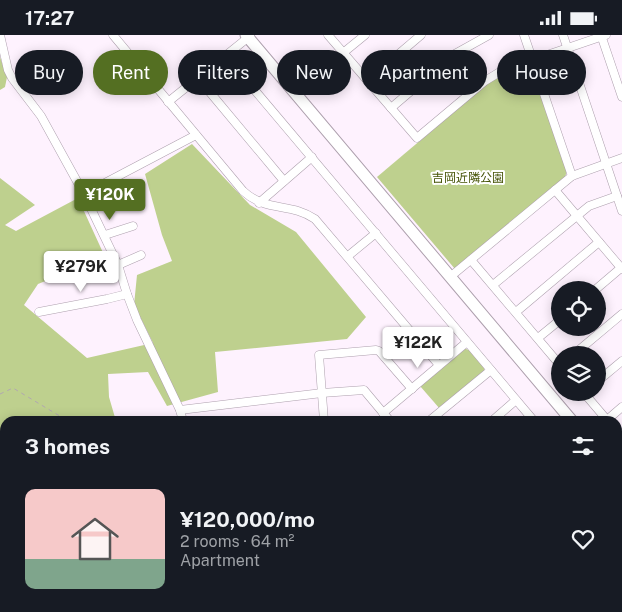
<!DOCTYPE html>
<html lang="en">
<head>
<meta charset="utf-8">
<style>
	:root { --surface:#171b24; --page:#20242c; --text:#f1f3f6; --muted:#9ea1a6; --accent:#546f22 }
	body { margin:0; font-family:"Public Sans","Noto Sans JP",sans-serif; background:var(--page); color:var(--text); height:100vh; display:flex; flex-direction:column; font-size:19px; white-space:nowrap }
	* { box-sizing:border-box; margin:0 }
	p { font-size:16px; color:var(--muted) }
	.icon { flex:none; width:28px; height:28px; fill:none; stroke:currentColor; stroke-width:2; stroke-linecap:round; stroke-linejoin:round }
	.map { position:relative; flex:1; overflow:hidden }
	.panel { position:absolute; left:0px; top:381px; width:622px; height:196px; display:flex; flex-direction:column; background:var(--surface); border-radius:15px 15px 0 0; box-shadow:0 2px 12px #0003 }
	.panel>* { flex:none }
	.top-card { position:absolute; left:15px; top:15px; width:592px; height:45px; display:flex; gap:10px }
	.fabs { position:absolute; left:551px; top:246px; display:grid; gap:10px }
	.fabs a { display:grid; place-items:center; width:55px; height:55px; border-radius:50%; background:var(--surface); box-shadow:0 2px 12px #0003; font-size:25px }
	.price { position:absolute; translate:-50% -42px; padding:0 11px; border-radius:5px; background:#fff; color:#222; font-size:16px; line-height:32px; filter:drop-shadow(0 1px 2px #0008) }
	.price::after { content:''; position:absolute; left:50%; top:30px; width:15px; height:11px; margin-left:-8px; background:inherit; clip-path:polygon(0 0,100% 0,50% 100%) }
	.price.on { background:var(--accent); color:#fff }
	ul { padding:0; list-style:none }
	li { display:flex; align-items:center; gap:15px; height:125px; padding:0 25px }
	li span { display:grid; place-items:center; flex:none; width:140px; height:100px; border-radius:10px; color:#555 }
	li>.icon { margin-inline-start:auto }
	span .icon { width:60px; height:60px; fill:#fffc; stroke-width:1 }
	li b { font-size:21px }
	h2 { display:flex; justify-content:space-between; align-items:center; height:60px; padding:0 25px; font-size:21px }
	.chip { padding:0 18px; border-radius:22px; background:var(--surface); box-shadow:0 2px 12px #0003; font-size:18px; line-height:45px }
	.chip.on { background:var(--accent); color:#fff }
	.status { display:flex; justify-content:space-between; align-items:center; height:35px; padding:0 25px; background:var(--surface); direction:ltr }
	.status svg { height:14px; fill:currentColor }
	.map>svg:first-child { display:block }
	.green { fill:#bed08e }
	.lines { fill:none; stroke-linecap:round; stroke-linejoin:round }
	.street-casing { stroke:#aea0ae; stroke-width:9 }
	.secondary-casing { stroke:#aea0ae; stroke-width:13 }
	.path { stroke:#b1a7b1; stroke-width:1; stroke-dasharray:4 4; stroke-linecap:butt }
	.street { stroke:#fff; stroke-width:8 }
	.secondary { stroke:#fff; stroke-width:11 }
	.labels { text-anchor:middle; stroke-width:4; stroke-linejoin:round; paint-order:stroke }
	.park-label { font-size:12px; fill:#475509; stroke:#fff }
</style>
</head>
<body>
<div class="status"><b>17:27</b><svg viewBox="0 0 49 12"><path d="M0 12V9h3v3zM5 12V6h3v6zM10 12V3h3v9zM15 12V0h3v12zM26 1h20v11H26zM47 4h2v5h-2z"/></svg></div>
<div class="map">
<svg width="622" height="577" viewBox="0 0 622 577">
	<rect width="100%" height="100%" fill="#fef2fe"/>
	<!-- green -->
	<g class="green">
		<polygon points="0,22 7,42 5,52 0,55"/>
		<polygon points="530,29 567,136 565,142 455,234 377,142 487,49 515,33"/>
		<polygon points="192,109 250,170 296,197 366,282 347,304 215,317 218,357 167,371 148,337 108,339 109,362 116,386 5,386 5,484 0,484 0,143 35,170 5,190 16,196 78,163 105,222 38,249 24,270 87,323 153,308 134,270 137,240 172,226 162,200 145,139"/>
		<polygon points="463,313 469,315 484,332 484,336 440,374 420,351"/>
		<polygon points="622,513 622,577 575,577 570,573 618,572 618,517"/>
	</g>
	<g class="lines">
		<defs>
			<g id="street">
				<polyline points="0,0 8,35 12,43 41,81 84,159 118,230 127,259 137,285 180,375 183,386"/>
				<path d="M113 0 243 156C267 178 290 167 315 184L439 330"/>
				<polyline points="328,0 417,103 485,46 503,35 606,0"/>
				<polyline points="524,0 572,141"/>
				<polyline points="563,0 622,176"/>
				<polyline points="601,0 622,62"/>
				<polyline points="343,18 365,0"/>
				<polyline points="225,20 534,386"/>
				<polyline points="198,43 284,146"/>
				<polyline points="367,46 421,0"/>
				<polyline points="168,67 250,1"/>
				<polyline points="391,73 453,20 489,0"/>
				<polyline points="555,155 622,234"/>
				<polyline points="84,159 196,100"/>
				<polyline points="259,168 312,122"/>
				<polyline points="105,200 133,191"/>
				<polyline points="348,221 376,198"/>
				<polyline points="471,225 560,330"/>
				<polyline points="118,230 141,220"/>
				<polyline points="450,242 572,141 622,123"/>
				<polyline points="493,250 589,171 617,161"/>
				<polyline points="595,255 622,232"/>
				<polyline points="39,277 107,264 127,259"/>
				<polyline points="516,277 599,207"/>
				<polyline points="538,303 560,285"/>
				<polyline points="573,320 622,279"/>
				<polyline points="598,346 622,326"/>
				<polyline points="584,358 607,385 622,372"/>
				<polyline points="180,375 322,358 364,355 390,386"/>
				<polyline points="383,378 467,307"/>
				<polyline points="324,386 319,320 376,315 379,316 412,354"/>
				<polyline points="429,386 491,335"/>
				<polyline points="492,386 516,365"/>
				<polyline points="618,486 622,482"/>
				<polyline points="377,572 379,577"/>
				<polyline points="564,572 569,577"/>
				<polyline points="182,577 183,572"/>
				<polyline points="208,577 209,572"/>
				<polyline points="469,577 472,572"/>
				<polyline points="511,577 514,572"/>
				<polyline points="553,577 556,572"/>
			</g>
			<g id="secondary">
				<polyline points="246,0 572,386"/>
				<polyline points="618,404 622,400"/>
				<polyline points="618,440 622,445"/>
				<polyline points="440,577 443,572"/>
			</g>
		</defs>
		<!-- street casing -->
		<use href="#street" class="street-casing"/>
		<!-- secondary casing -->
		<use href="#secondary" class="secondary-casing"/>
		<!-- path -->
		<polyline class="path" points="0,359 13,353 68,386"/>
		<!-- street -->
		<use href="#street" class="street"/>
		<!-- secondary -->
		<use href="#secondary" class="secondary"/>
	</g>
	<g class="labels">
		<!-- park labels -->
		<g class="park-label">
			<text x="468" y="147">吉岡近隣公園</text>
		</g>
	</g>
</svg>
<div class="fabs">
<a><svg class="icon" aria-label="locate" viewBox="0 0 24 24"><circle cx="12" cy="12" r="6"/><path d="M12 2v4M12 18v4M2 12h4M18 12h4"/></svg></a>
<a><svg class="icon" aria-label="layers" viewBox="0 0 24 24"><path d="M12 4l9 5-9 5-9-5zM3 14l9 5 9-5"/></svg></a>
</div>
<b class="price on" style="left:110px;top:186px">¥120K</b>
<b class="price" style="left:81px;top:258px">¥279K</b>
<b class="price" style="left:418px;top:334px">¥122K</b>
<div class="top-card">
<a class="chip">Buy</a>
<a class="chip on">Rent</a>
<a class="chip">Filters</a>
<a class="chip">New</a>
<a class="chip">Apartment</a>
<a class="chip">House</a>
</div>
<section class="panel">
<h2>3 homes<svg class="icon" aria-label="filters" viewBox="0 0 24 24"><path d="M4 7h16M4 17h16"/><circle cx="9" cy="7" r="2"/><circle cx="15" cy="17" r="2"/></svg></h2>
<ul>
<li><span style="background:linear-gradient(#f6c9c9 70%,#7fa58c 0)"><svg class="icon" aria-label="home" viewBox="0 0 24 24"><path d="M3 11l9-7 9 7M6 9v11h12V9"/></svg></span><div><b>¥120,000/mo</b><p>2 rooms · 64 m²</p><p>Apartment</p></div><svg class="icon" aria-label="heart" viewBox="0 0 24 24"><path d="M12 20l-8-8c-3-5 5-10 8-4 3-6 11-1 8 4z"/></svg></li>
</ul>
</section>
</div>
</body>
</html>
